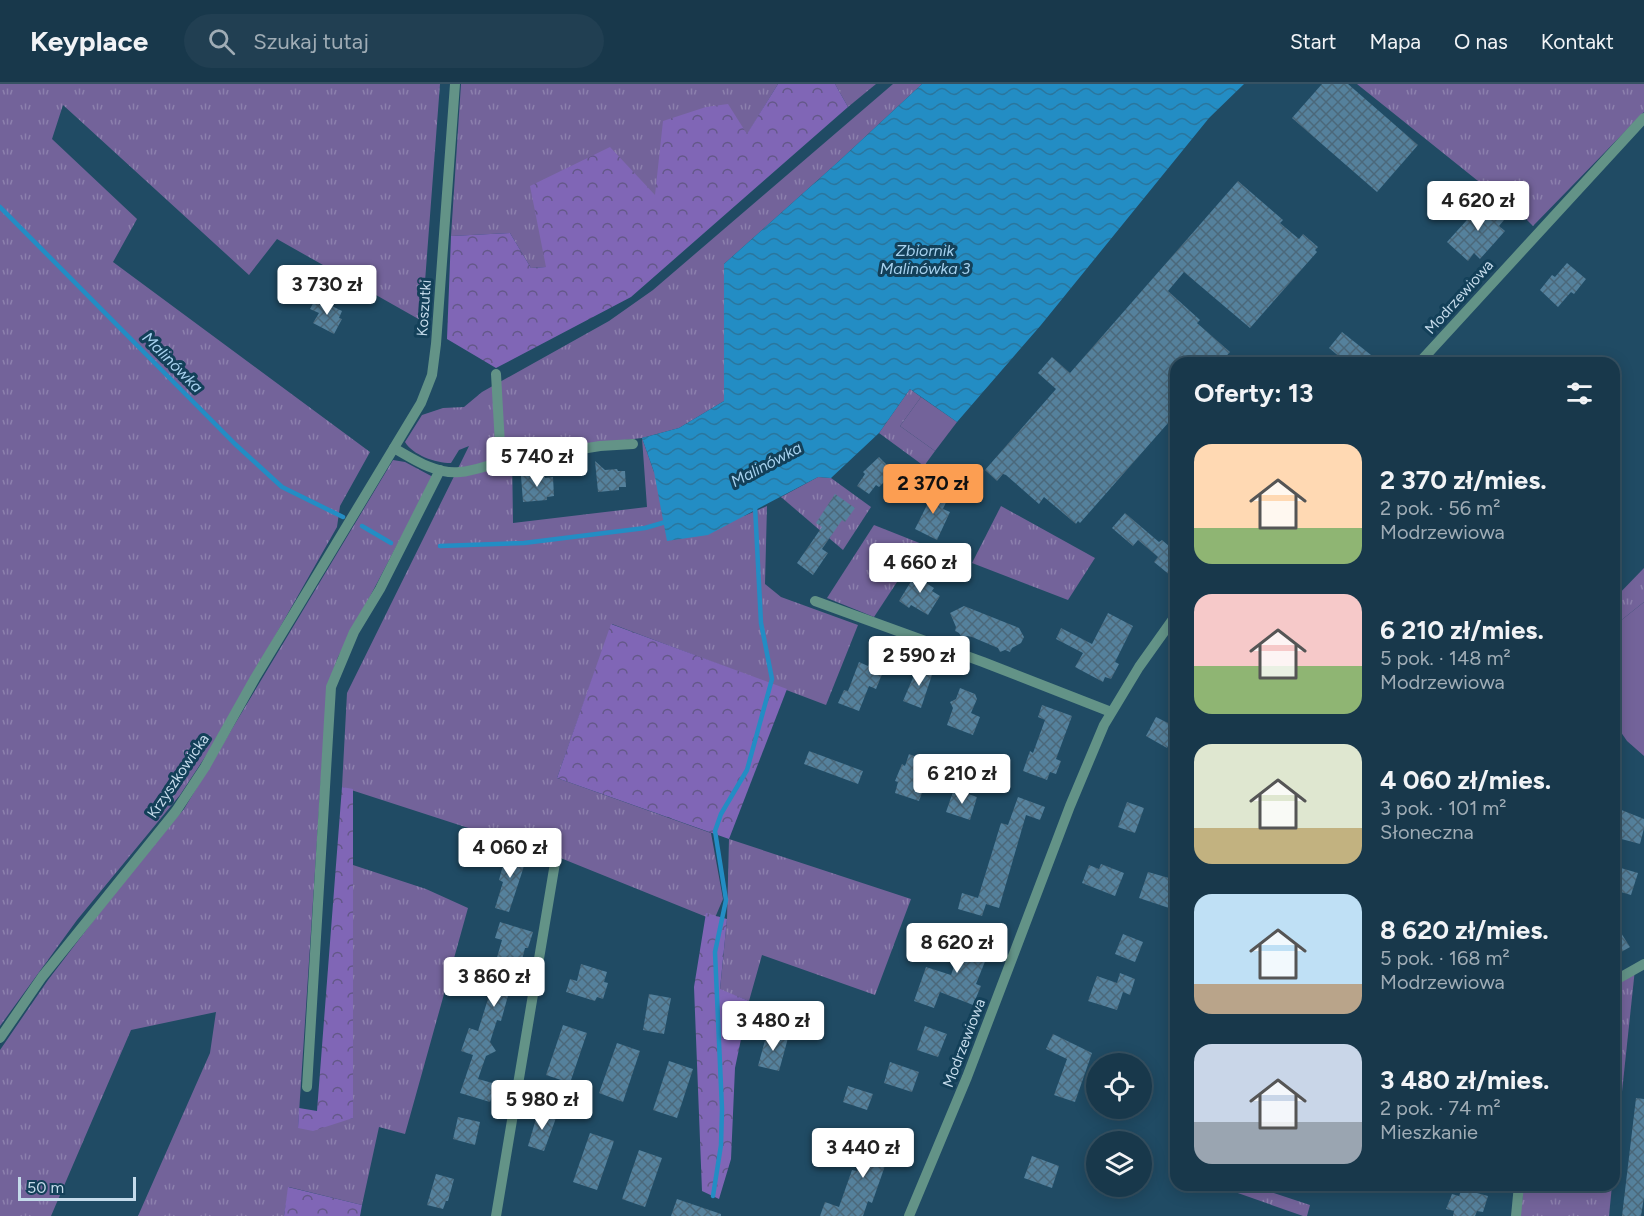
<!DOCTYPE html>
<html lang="pl">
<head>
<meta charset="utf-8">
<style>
	:root { --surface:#18384b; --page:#213f52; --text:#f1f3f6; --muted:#9facb5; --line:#365263; --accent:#fc9e52 }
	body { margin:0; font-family:Figtree,sans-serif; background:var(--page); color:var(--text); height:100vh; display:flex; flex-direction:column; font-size:22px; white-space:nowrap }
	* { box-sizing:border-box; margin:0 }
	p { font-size:20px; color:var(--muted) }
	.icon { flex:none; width:33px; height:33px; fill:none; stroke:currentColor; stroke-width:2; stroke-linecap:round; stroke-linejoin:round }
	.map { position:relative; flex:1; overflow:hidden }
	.panel { position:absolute; left:1170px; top:273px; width:450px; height:834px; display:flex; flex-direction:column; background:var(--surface); border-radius:18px; box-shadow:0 3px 15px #0003,0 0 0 2px var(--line) }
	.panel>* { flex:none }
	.fabs { position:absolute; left:1086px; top:969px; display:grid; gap:12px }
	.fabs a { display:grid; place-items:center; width:66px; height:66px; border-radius:50%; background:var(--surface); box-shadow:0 3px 15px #0003,0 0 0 2px var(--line); font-size:30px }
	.scale { position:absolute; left:18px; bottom:15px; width:118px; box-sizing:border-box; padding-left:6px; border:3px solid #c5dbeb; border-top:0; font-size:16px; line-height:21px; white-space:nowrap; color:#c5dbeb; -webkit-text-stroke:4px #134059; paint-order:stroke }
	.price { position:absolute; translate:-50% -51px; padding:0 14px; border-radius:6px; background:#fff; color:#222; font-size:20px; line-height:39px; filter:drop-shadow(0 2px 3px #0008) }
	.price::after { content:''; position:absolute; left:50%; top:36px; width:18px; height:14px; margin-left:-9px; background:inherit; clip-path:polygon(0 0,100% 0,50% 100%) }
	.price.active { background:var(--accent); color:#111 }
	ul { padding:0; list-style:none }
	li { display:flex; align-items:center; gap:18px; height:150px; padding:0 24px }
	li span { display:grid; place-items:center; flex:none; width:168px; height:120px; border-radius:18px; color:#555 }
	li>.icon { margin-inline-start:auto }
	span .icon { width:72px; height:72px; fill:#fffc; stroke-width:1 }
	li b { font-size:26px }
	h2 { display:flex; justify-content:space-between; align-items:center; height:72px; padding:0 24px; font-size:26px }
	header { display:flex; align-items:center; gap:36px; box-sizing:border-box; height:84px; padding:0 30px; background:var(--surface); border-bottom:2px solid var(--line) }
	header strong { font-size:28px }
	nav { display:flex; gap:33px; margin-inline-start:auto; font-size:21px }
	.search { width:420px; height:54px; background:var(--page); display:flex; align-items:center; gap:15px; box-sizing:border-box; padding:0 21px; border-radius:33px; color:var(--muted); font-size:22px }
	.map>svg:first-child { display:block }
	.grass { fill:url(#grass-tufts); fill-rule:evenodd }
	.forest { fill:url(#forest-crowns) }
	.green { fill:#73639a }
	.water { fill:url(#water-waves) }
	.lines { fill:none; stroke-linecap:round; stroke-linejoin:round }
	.stream { stroke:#238dc4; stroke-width:4.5 }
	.building { fill:url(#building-cross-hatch) }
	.minor { stroke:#639387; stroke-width:10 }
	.labels { text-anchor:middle; stroke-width:6; stroke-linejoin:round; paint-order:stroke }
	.street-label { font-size:15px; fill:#c5dbeb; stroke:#134059 }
	.water-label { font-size:16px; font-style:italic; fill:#a7d2ef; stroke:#134059 }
</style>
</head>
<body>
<header>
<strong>Keyplace</strong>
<div class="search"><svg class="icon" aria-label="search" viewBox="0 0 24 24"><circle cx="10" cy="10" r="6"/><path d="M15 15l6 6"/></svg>Szukaj tutaj</div>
<nav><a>Start</a><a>Mapa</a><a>O nas</a><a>Kontakt</a></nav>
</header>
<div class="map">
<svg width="1644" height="1132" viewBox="0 0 1644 1132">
	<defs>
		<pattern id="grass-tufts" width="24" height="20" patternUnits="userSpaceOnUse" patternTransform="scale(1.5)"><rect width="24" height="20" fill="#73639a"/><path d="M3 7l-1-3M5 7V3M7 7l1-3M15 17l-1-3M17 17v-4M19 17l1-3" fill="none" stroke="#8c80ad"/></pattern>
		<pattern id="forest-crowns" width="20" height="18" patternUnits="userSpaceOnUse" patternTransform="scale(1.5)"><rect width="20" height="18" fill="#8066b6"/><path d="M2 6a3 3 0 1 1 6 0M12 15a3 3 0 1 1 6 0" fill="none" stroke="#645889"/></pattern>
		<pattern id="water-waves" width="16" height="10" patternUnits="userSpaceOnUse" patternTransform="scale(1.5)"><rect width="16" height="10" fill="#238dc4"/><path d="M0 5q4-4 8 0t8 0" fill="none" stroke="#2a769e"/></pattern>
		<pattern id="building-cross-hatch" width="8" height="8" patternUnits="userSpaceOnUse" patternTransform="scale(1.5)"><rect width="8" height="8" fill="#55819c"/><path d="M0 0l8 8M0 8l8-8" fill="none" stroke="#4b687a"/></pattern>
	</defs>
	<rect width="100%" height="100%" fill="#204b64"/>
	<!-- grass -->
	<g class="grass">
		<polygon points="0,0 440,0 422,237 277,155 249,191 63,21 52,55 137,135 113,178 370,368 340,422 337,443 213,661 180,711 77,836 0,942"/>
		<polygon points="461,0 778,0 747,51 547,183 531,184 510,149 451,152"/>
		<polygon points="835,0 876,0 848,23"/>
		<path d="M893 0H922L838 78 724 180V317L679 344 642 354 654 388 744 432 767 422 765 500 781 513 858 541 826 621 612 540 557 694 711 749 723 815 714 836 558 773 342 703 347 609 469 362 459 366 451 379C435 379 413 371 405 358L422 331 443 324 464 323 482 308 609 237 653 206ZM642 354 647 423 513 439 512 369Z"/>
		<polygon points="1357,0 1644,0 1644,28 1533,142 1515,124 1507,129 1483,101"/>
		<polygon points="910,305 921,313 900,342 935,367 924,382 879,349"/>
		<polygon points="393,376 405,378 433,393 338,573 327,605 298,1044 353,1034 353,781 426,805 468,824 405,1050 379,1043 362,1121 289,1103 284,1132 138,1132 210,969 216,928 131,946 51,1132 0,1132 0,966 48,896 139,777 184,725"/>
		<polygon points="818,393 831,394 871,423 843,466 781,413"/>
		<polygon points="1001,422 1095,474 1068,516 972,479"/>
		<polygon points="874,441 922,460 874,533 827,514"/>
		<polygon points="1644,484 1644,518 1614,542 1614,515"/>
		<polygon points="729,755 911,815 875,911 762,871 749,917 720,906 727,835"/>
		<polygon points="1635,885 1614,1083 1614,897"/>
		<polygon points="1215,1101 1250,1101 1310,1121 1307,1132 1303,1132"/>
		<polygon points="1524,1101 1612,1101 1609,1132 1520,1132"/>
	</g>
	<!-- forest -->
	<g class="forest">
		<polygon points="778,0 835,0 848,23 631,213 496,284 447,255 451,152 510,149 531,184 546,183 530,102 610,63 655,111 663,37 706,23 728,20 747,50"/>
		<polygon points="611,540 787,605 729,755 557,694"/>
		<polygon points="342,703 353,705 353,1034 313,1047 298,1044 299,1024 317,1027"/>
		<polygon points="706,829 727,835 720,905 749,917 735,984 731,1075 719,1115 702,1107 694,903"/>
		<polygon points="288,1103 362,1121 360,1132 284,1132"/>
	</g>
	<!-- green -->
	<g class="green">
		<polygon points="921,313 957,338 935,367 900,342"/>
		<polygon points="1644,518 1644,672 1627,657 1614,638 1614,542"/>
	</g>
	<!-- water -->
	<polygon class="water" points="922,0 1244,0 1209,34 1041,241 957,338 910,305 879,349 831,394 818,393 708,451 667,457 654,388 642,354 679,344 724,317 724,180 838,78"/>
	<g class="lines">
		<!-- stream -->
		<g class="stream">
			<polyline points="0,123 235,360 282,403 343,433"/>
			<polyline points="362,442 391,459"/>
			<polyline points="440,462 524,459 645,444 669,437"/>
			<polyline points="713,1112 721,1061 722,1025 715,868 726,816 715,747 721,730 747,686 772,595 761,539 755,422"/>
		</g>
	</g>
	<!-- building -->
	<g class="building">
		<polygon points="1322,0 1348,0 1418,61 1377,108 1292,34"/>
		<polygon points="1238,97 1283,136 1280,139 1299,155 1303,150 1318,163 1315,166 1317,168 1250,244 1184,188 1168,207 1200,236 1197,239 1230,268 1220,279 1176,279 1176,330 1080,439 1078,437 1076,440 1044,413 1039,420 1006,391 1003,390 997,397 985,386 1056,305 1038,289 1052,273 1070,289"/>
		<polygon points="1485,116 1505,135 1499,142 1505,147 1480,175 1474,169 1468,177 1447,158"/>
		<polygon points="1567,179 1586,195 1574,210 1571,208 1558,223 1540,206 1552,191 1555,193"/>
		<polygon points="316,214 342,227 339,234 342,235 334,250 313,239 319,229 310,225"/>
		<polygon points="1342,248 1371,271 1365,279 1347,279 1329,264"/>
		<polygon points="879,373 894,388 879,403 876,401 869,410 857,402 865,390 863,388"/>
		<polygon points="595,377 605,386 617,385 618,387 625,387 626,403 619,403 619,406 598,408"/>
		<polygon points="545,390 545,394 553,393 554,412 547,413 547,416 523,418 521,392"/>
		<polygon points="929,405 948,414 943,425 950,428 937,456 915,445 928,419 923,417"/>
		<polygon points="835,410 855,424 845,438 842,436 822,465 828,469 813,491 797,479 822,443 816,439"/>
		<polygon points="1125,429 1159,458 1162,456 1176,468 1176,486 1171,492 1154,478 1158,473 1138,456 1133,462 1112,444"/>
		<polygon points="918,486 927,491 923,497 934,504 932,507 940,512 928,531 911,521 909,524 899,517"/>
		<polygon points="964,522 1019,544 1024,553 1021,559 1012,564 1010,568 1005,566 1000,568 998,564 972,553 967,552 962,554 959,549 955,547 956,543 950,529"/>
		<polygon points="1108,529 1133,542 1115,578 1119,580 1111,595 1105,593 1103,598 1075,583 1083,569 1056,555 1061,544 1092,560"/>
		<polygon points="874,567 889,573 876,605 869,602 859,627 838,619 844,606 848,607 859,578 868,582"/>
		<polygon points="918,582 933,588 921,624 903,617"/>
		<polygon points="960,604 975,610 977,615 971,629 980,633 973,651 947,641 953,624 950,618 956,615"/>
		<polygon points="1042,621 1072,632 1056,675 1061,677 1056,690 1050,688 1047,696 1023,687 1030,667 1033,669 1045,636 1038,633"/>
		<polygon points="1156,633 1176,643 1176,648 1167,664 1146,652"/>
		<polygon points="809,667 863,687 858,700 804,680"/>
		<polygon points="909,670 933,679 919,717 895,709 898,698 895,697 902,680 905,682"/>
		<polygon points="954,705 977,713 970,736 946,728"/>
		<polygon points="1018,713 1045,723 1040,736 1026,731 999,824 986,820 982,832 958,825 962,809 978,814 1001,739 1008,741"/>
		<polygon points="1127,718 1144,724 1135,749 1118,743"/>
		<polygon points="1614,723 1644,735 1644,744 1640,760 1614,753"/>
		<polygon points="514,764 517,770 527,773 509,828 495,824 503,798 499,796 506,770"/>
		<polygon points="1101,780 1124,789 1115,812 1082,799 1089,781 1099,785"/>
		<polygon points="1614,782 1638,789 1631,811 1614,806"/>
		<polygon points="1148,788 1176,796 1176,823 1170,822 1169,824 1139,814"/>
		<polygon points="500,838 533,848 528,864 525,864 518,892 514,890 501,937 497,936 490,958 496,967 486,972 478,995 496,1000 490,1018 460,1009 473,971 461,967 469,944 478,947 492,902 489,901 502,856 495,854"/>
		<polygon points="1614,838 1630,863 1614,872"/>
		<polygon points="967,844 989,852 983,868 988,870 976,900 981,902 973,921 940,908 934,924 914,917 926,883 951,891"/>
		<polygon points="1123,850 1143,858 1135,878 1115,870"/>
		<polygon points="581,880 607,888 604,898 608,899 603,915 597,913 595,917 566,908 570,895 577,897"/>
		<polygon points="1120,889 1135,895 1130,911 1123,908 1117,926 1088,917 1097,892 1117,899"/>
		<polygon points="649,910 671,914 664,950 643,946"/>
		<polygon points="563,941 587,949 570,999 546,991"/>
		<polygon points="925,942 947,950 938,973 917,966"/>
		<polygon points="767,949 788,954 779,987 758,982"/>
		<polygon points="1053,950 1092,969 1075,1018 1054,1011 1067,975 1046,965"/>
		<polygon points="617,959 640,967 623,1018 599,1009"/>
		<polygon points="669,977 693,985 677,1034 653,1026"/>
		<polygon points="890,978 919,988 912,1008 884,999"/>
		<polygon points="848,1002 873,1010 867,1026 843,1018"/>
		<polygon points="1636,1014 1644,1015 1644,1113 1641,1132 1622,1132"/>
		<polygon points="538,1028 556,1034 544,1067 528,1062"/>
		<polygon points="458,1033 480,1038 475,1061 453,1055"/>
		<polygon points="590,1049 614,1057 597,1106 573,1098"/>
		<polygon points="869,1049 894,1056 872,1119 868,1117 863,1132 820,1132 825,1118 839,1123 852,1086 857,1087"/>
		<polygon points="639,1066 662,1074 645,1123 622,1115"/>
		<polygon points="1032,1072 1059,1082 1052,1104 1024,1094"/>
		<polygon points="436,1090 454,1095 448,1117 446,1117 443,1125 427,1121"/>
		<polygon points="1462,1105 1488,1112 1483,1128 1477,1127 1475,1132 1453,1132 1454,1127 1446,1125 1452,1110 1459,1112"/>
		<polygon points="677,1115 721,1130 721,1132 671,1132"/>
	</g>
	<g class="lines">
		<!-- minor -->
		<g class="minor">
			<polyline points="1419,279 1644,34"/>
			<polyline points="496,290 501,378 600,362 633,360"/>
			<path d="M394 364C413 375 437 391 460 388 474 387 488 381 501 378"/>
			<polyline points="815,517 983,578 1111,628"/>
			<polyline points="1614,897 1644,880"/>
			<polyline points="0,954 42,893 176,727 205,683 255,594 421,319 432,291 436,260 455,0"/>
			<polyline points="307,1003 331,603 354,548 380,505 440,386"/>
			<polyline points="496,1132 556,773"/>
			<polyline points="909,1132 967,993 1070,722 1104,641 1139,583 1176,531"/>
			<polyline points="1516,1132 1519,1101"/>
		</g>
	</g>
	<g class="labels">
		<!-- street labels -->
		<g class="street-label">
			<text transform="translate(1459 213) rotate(-48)" y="5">Modrzewiowa</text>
			<text transform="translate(424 224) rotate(-86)" y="5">Koszutki</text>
			<text transform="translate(178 692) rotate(-56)" y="5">Krzyszkowicka</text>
			<text transform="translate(964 959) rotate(-69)" y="5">Modrzewiowa</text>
		</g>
		<!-- water labels -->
		<g class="water-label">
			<text x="925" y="172">Zbiornik<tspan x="925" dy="18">Malinówka 3</tspan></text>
			<text transform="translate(173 278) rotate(45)" y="6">Malinówka</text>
			<text transform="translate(766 380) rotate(-28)" y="6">Malinówka</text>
		</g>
	</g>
</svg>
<div class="fabs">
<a><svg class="icon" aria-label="locate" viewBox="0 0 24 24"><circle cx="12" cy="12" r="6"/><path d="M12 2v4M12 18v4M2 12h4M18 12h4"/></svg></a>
<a><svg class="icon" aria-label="layers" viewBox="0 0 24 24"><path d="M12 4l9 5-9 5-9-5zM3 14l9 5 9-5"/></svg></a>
</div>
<div class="scale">50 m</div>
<b class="price" style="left:1478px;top:148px">4 620 zł</b>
<b class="price" style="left:327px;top:232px">3 730 zł</b>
<b class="price" style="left:537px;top:404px">5 740 zł</b>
<b class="price active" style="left:933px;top:431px">2 370 zł</b>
<b class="price" style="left:920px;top:510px">4 660 zł</b>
<b class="price" style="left:919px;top:603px">2 590 zł</b>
<b class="price" style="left:962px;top:721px">6 210 zł</b>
<b class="price" style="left:510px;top:795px">4 060 zł</b>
<b class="price" style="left:957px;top:890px">8 620 zł</b>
<b class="price" style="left:494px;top:924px">3 860 zł</b>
<b class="price" style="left:773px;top:968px">3 480 zł</b>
<b class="price" style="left:542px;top:1047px">5 980 zł</b>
<b class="price" style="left:863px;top:1095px">3 440 zł</b>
<section class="panel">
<h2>Oferty: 13<svg class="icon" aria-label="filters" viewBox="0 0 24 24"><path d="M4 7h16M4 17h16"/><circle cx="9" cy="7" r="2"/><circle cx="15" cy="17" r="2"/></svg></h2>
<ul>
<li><span style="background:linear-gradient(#ffd9b3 70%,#8fb573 0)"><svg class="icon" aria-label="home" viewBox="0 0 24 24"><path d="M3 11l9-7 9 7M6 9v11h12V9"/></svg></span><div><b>2 370 zł/mies.</b><p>2 pok. · 56 m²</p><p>Modrzewiowa</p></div></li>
<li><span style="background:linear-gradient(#f6c9c9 60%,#8fb573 0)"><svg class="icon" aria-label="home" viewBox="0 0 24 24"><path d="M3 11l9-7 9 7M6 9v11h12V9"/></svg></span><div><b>6 210 zł/mies.</b><p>5 pok. · 148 m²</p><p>Modrzewiowa</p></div></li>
<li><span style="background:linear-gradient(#dfe7d0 70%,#c2b280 0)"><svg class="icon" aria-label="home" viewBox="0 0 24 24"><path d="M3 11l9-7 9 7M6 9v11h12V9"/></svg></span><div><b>4 060 zł/mies.</b><p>3 pok. · 101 m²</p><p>Słoneczna</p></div></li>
<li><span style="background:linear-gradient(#bfe0f5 75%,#b9a48a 0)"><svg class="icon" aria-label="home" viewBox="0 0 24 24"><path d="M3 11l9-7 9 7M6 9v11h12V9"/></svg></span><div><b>8 620 zł/mies.</b><p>5 pok. · 168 m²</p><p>Modrzewiowa</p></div></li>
<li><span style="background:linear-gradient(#c9d6e8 65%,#9aa5b1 0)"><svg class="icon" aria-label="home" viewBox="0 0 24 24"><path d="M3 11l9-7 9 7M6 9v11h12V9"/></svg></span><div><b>3 480 zł/mies.</b><p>2 pok. · 74 m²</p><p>Mieszkanie</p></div></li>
</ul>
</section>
</div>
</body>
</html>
